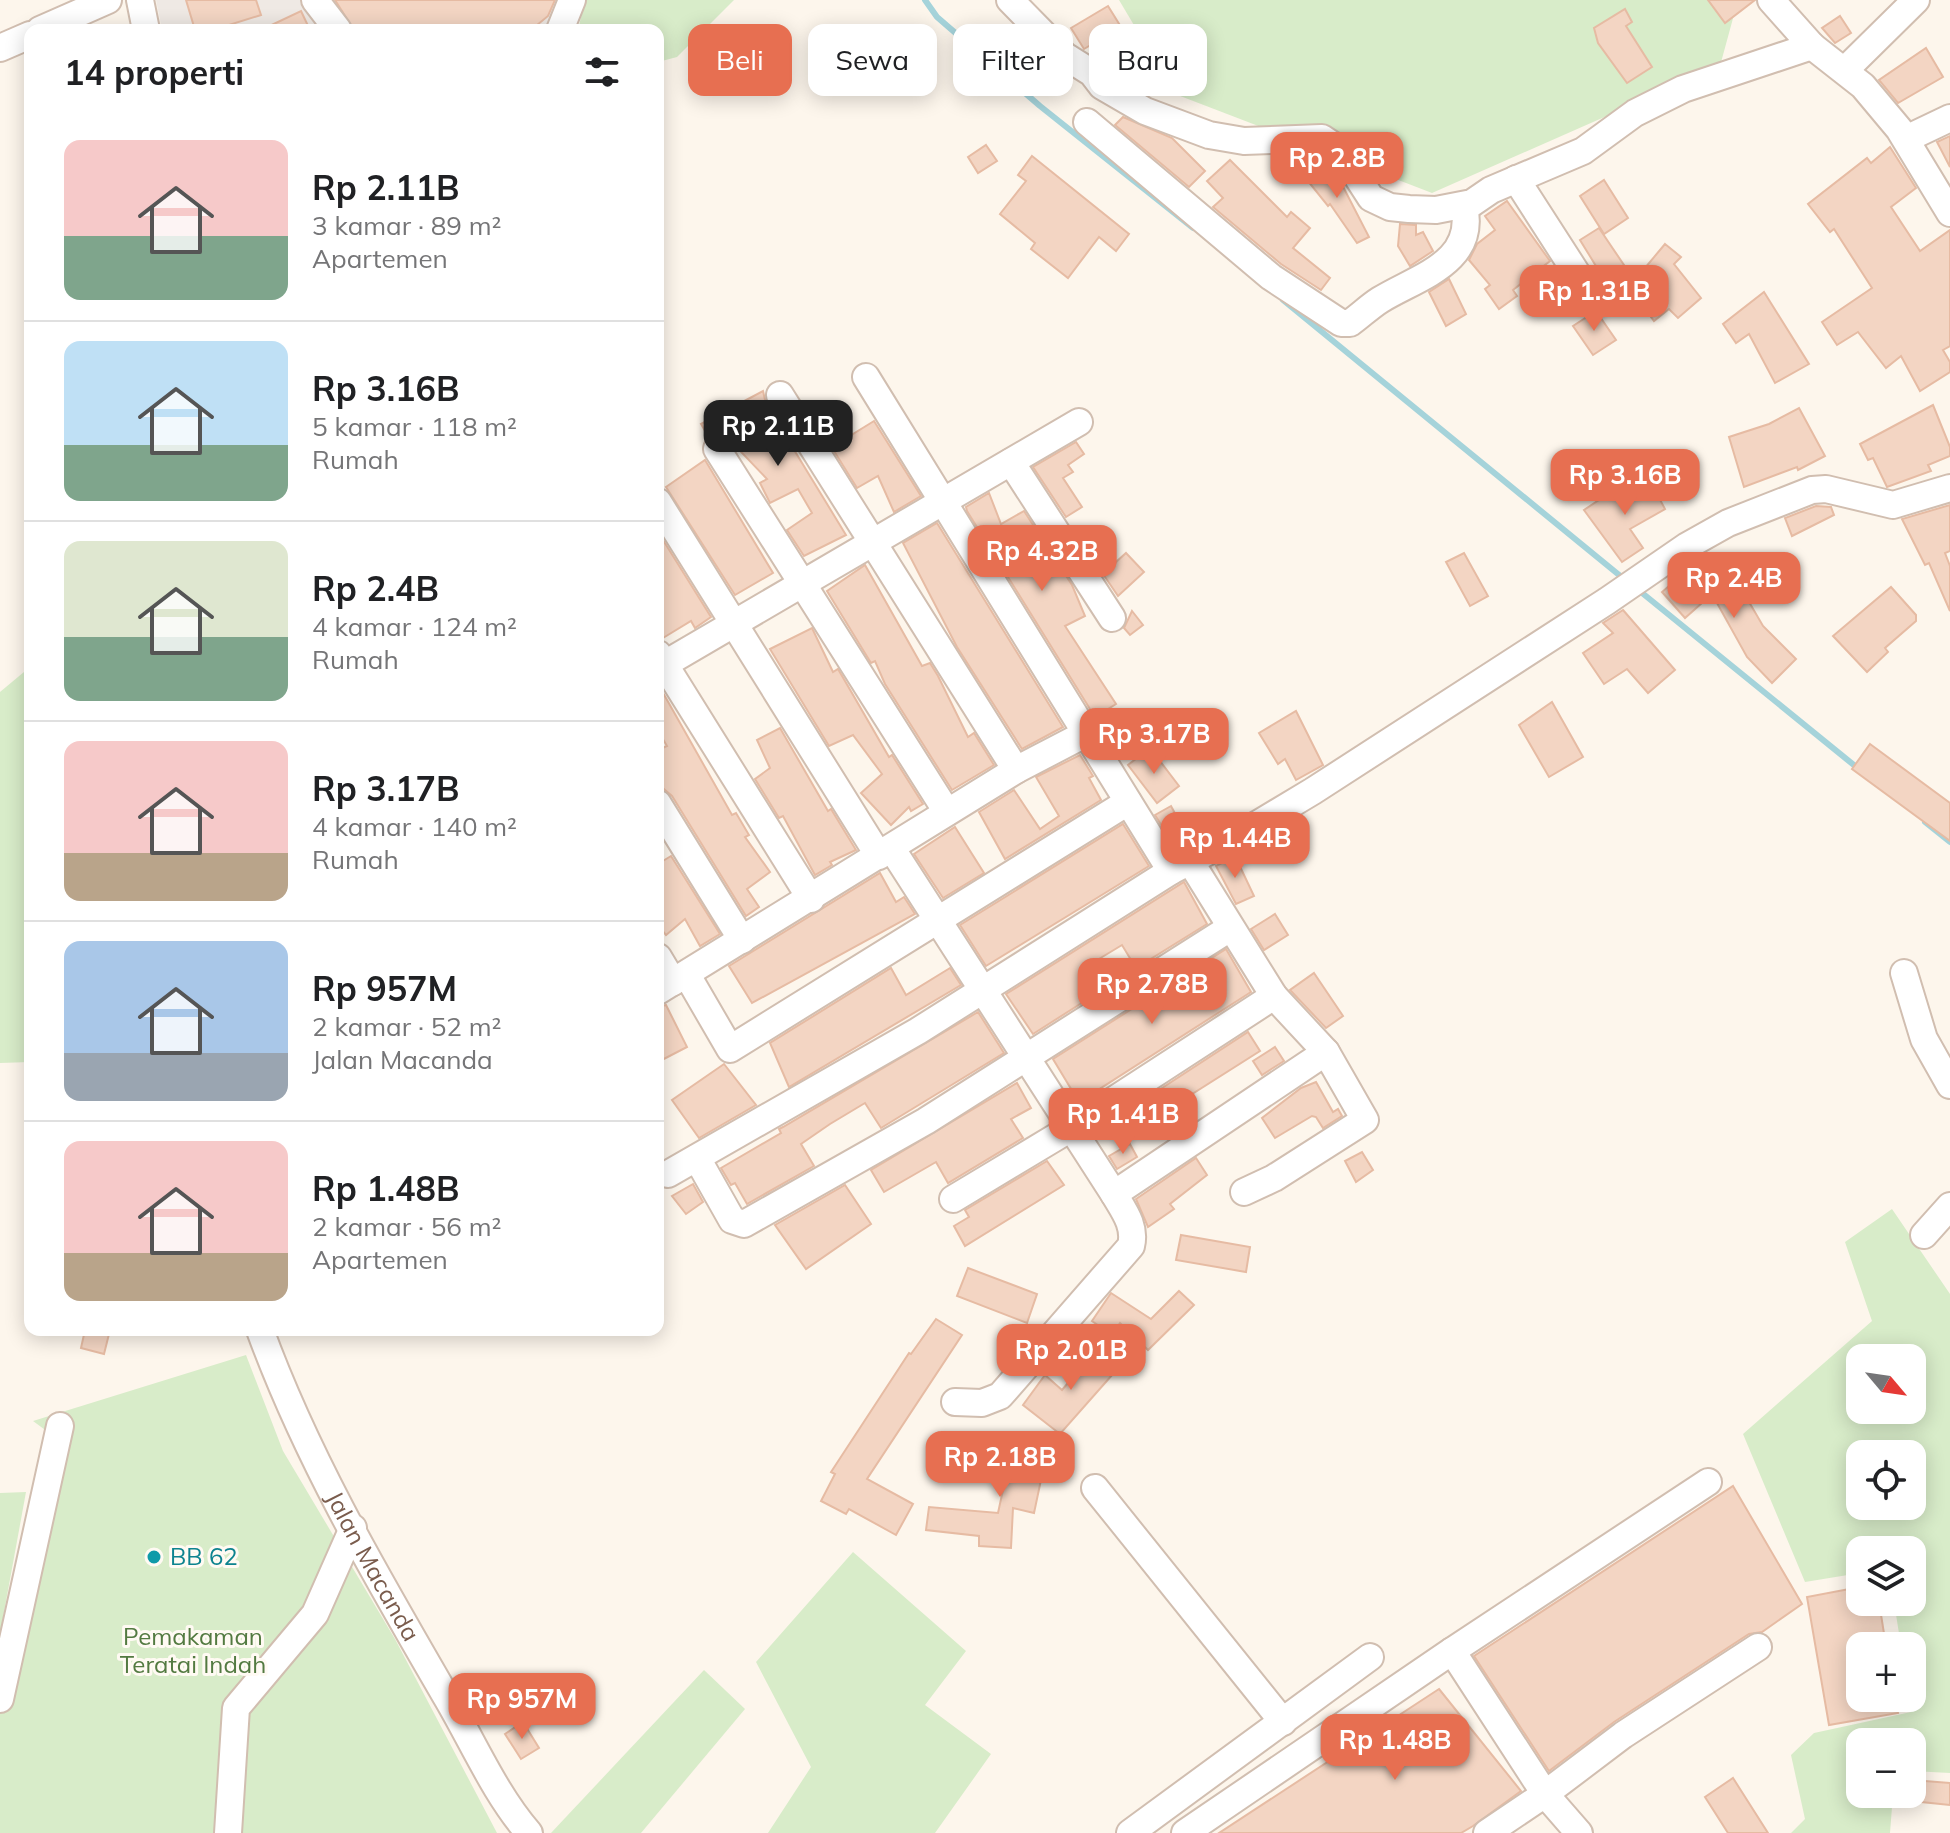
<!DOCTYPE html>
<html lang="id">
<head>
<meta charset="utf-8">
<style>
	:root { --surface:#fff; --page:#f2f2f2; --text:#202124; --muted:#757577; --line:#e0e0e0; --accent:#e76f51 }
	body { margin:0; font-family:Mulish,sans-serif; background:var(--page); color:var(--text); height:100vh; display:flex; flex-direction:column; font-size:30px; white-space:nowrap }
	* { box-sizing:border-box; margin:0 }
	p { font-size:26px; color:var(--muted) }
	.icon { flex:none; width:44px; height:44px; fill:none; stroke:currentColor; stroke-width:2; stroke-linecap:round; stroke-linejoin:round }
	.map { position:relative; flex:1; overflow:hidden }
	.side { position:absolute; left:24px; top:24px; width:640px; height:1312px; display:flex; flex-direction:column; background:var(--surface); border-radius:16px; box-shadow:0 4px 20px #0003 }
	.side>* { flex:none }
	.top-card { position:absolute; left:688px; top:24px; width:760px; height:72px; display:flex; gap:16px }
	.needle { width:52px; rotate:119deg }
	.tools { position:absolute; left:1846px; top:1344px; display:grid; gap:16px }
	.tools a { display:grid; place-items:center; width:80px; height:80px; border-radius:16px; background:var(--surface); box-shadow:0 4px 20px #0003; font-size:40px }
	.price { position:absolute; translate:-50% -68px; padding:0 18px; border-radius:16px; background:var(--accent); color:#fff; font-size:26px; line-height:52px; filter:drop-shadow(0 2px 4px #0008) }
	.price::after { content:''; position:absolute; left:50%; top:48px; width:24px; height:18px; margin-left:-12px; background:inherit; clip-path:polygon(0 0,100% 0,50% 100%) }
	.price.current { background:#222; color:#fff }
	ul { padding:0; list-style:none }
	li { display:flex; align-items:center; gap:24px; height:200px; padding:0 40px }
	li+li { border-top:2px solid var(--line) }
	li span { display:grid; place-items:center; flex:none; width:224px; height:160px; border-radius:16px; color:#555 }
	li>.icon { margin-inline-start:auto }
	span .icon { width:96px; height:96px; fill:#fffc; stroke-width:1 }
	li b { font-size:34px }
	h2 { display:flex; justify-content:space-between; align-items:center; height:96px; padding:0 40px; font-size:34px }
	.pill { padding:0 28px; border-radius:16px; background:var(--surface); box-shadow:0 4px 20px #0003; font-size:28px; line-height:72px }
	.pill.current { background:var(--accent); color:#fff }
	.map>svg:first-child { display:block }
	.industrial { fill:#efe9e4 }
	.green { fill:#d8ecc9; fill-rule:evenodd }
	.lines { fill:none; stroke-linecap:round; stroke-linejoin:round }
	.stream { stroke:#a5d3da; stroke-width:6 }
	.building { fill:#f3d5c3; stroke:#e6bba3; stroke-width:2 }
	.minor-casing { stroke:#d1beb0; stroke-width:30 }
	.minor { stroke:#fff; stroke-width:26 }
	.culture-dot { fill:#0f9aa8; stroke:#fffaf3; stroke-width:3 }
	.labels { text-anchor:middle; stroke-width:6; stroke-linejoin:round; paint-order:stroke }
	.culture-label { font-size:24px; fill:#0d838f; stroke:#fffaf3; text-anchor:start }
	.street-label { font-size:24px; fill:#7a5c4d; stroke:#fffaf3 }
	.park-label { font-size:24px; fill:#537a41; stroke:#fffaf3 }
</style>
</head>
<body>
<div class="map">
<svg width="1950" height="1833" viewBox="0 0 1950 1833">
	<rect width="100%" height="100%" fill="#fdf6ec"/>
	<!-- industrial -->
	<polygon class="industrial" points="156,0 567,0 553,30 162,30"/>
	<!-- green -->
	<g class="green">
		<polygon points="585,0 734,0 677,57 658,62 658,30 578,30"/>
		<polygon points="1119,0 1738,0 1720,66 1432,193 1175,94"/>
		<polygon points="30,667 30,1062 0,1063 0,692"/>
		<path d="M1892 1209 1950 1294V1773L1912 1771V1742H1860V1794H1893L1890 1833H1791L1805 1819 1791 1755 1814 1733 1911 1712 1912 1646H1901L1894 1602H1912V1550H1860V1573L1805 1582 1743 1434 1872 1321 1845 1242ZM1860 1358H1912V1410H1860ZM1860 1454H1912V1506H1860Z"/>
		<polygon points="246,1355 283,1451 395,1639 497,1833 0,1833 0,1699 52,1435 33,1421"/>
		<polygon points="26,1492 0,1634 0,1493"/>
		<polygon points="853,1552 966,1651 925,1705 991,1754 935,1833 768,1833 811,1767 756,1662"/>
		<polygon points="704,1670 745,1709 641,1833 551,1833"/>
	</g>
	<g class="lines">
		<!-- stream -->
		<g class="stream">
			<polyline points="925,0 937,17 1040,106 1193,228"/>
			<polyline points="1283,300 1624,579"/>
			<polyline points="1636,588 1860,770"/>
			<polyline points="1925,822 1950,842"/>
		</g>
	</g>
	<!-- building -->
	<g class="building">
		<polygon points="186,0 256,0 261,15 213,30 195,30"/>
		<polygon points="335,0 555,0 548,16 531,30 354,30"/>
		<polygon points="1708,0 1755,0 1725,23"/>
		<polygon points="1108,6 1121,27 1084,49 1071,28"/>
		<polygon points="1625,9 1632,22 1626,26 1652,67 1627,83 1598,43 1594,28"/>
		<polygon points="301,11 310,30 261,30"/>
		<polygon points="1840,16 1851,33 1835,43 1822,28"/>
		<polygon points="1014,32 1036,49 1022,70 999,53"/>
		<polygon points="1926,48 1943,77 1898,103 1879,80"/>
		<polygon points="1123,117 1172,138 1205,171 1189,187 1115,125"/>
		<polygon points="1950,136 1950,167 1937,142"/>
		<polygon points="986,145 997,161 978,173 968,157"/>
		<polygon points="1890,147 1916,188 1891,207 1920,251 1950,230 1950,346 1943,350 1950,362 1950,372 1920,391 1901,356 1886,368 1858,332 1837,345 1822,322 1872,288 1834,229 1830,232 1808,204 1867,158 1871,163"/>
		<polygon points="1032,156 1129,234 1116,251 1099,237 1068,278 1031,249 1035,243 1000,214 1026,181 1018,175"/>
		<polygon points="1230,160 1287,217 1291,212 1310,228 1293,248 1330,278 1321,290 1281,264 1213,207 1223,198 1207,181"/>
		<polygon points="1319,163 1332,180 1337,175 1369,237 1357,243 1330,204 1328,206 1303,175"/>
		<polygon points="1604,180 1628,218 1604,234 1580,196"/>
		<polygon points="1507,201 1550,261 1513,290 1517,296 1499,309 1485,289 1490,285 1469,260 1477,244 1495,230 1485,216"/>
		<polygon points="1400,224 1416,225 1416,235 1423,232 1433,251 1410,266 1398,246"/>
		<polygon points="1599,228 1628,271 1607,284 1580,240"/>
		<polygon points="1665,244 1681,257 1674,264 1701,298 1678,318 1669,309 1654,321 1629,287"/>
		<polygon points="1449,279 1466,314 1446,326 1429,292"/>
		<polygon points="1764,292 1809,364 1775,383 1749,334 1736,343 1723,324"/>
		<polygon points="1596,311 1616,340 1593,355 1573,326"/>
		<polygon points="763,391 766,404 846,535 804,556 787,530 812,513 798,489 770,503 760,483 767,479 725,435 708,436 701,424"/>
		<polygon points="1933,405 1950,447 1950,456 1928,465 1931,471 1887,487 1873,458 1868,460 1860,444"/>
		<polygon points="1799,408 1825,456 1798,470 1797,467 1744,487 1729,437 1769,424"/>
		<polygon points="835,412 848,437 874,421 921,496 894,512 878,476 857,488 816,422"/>
		<polygon points="1076,442 1084,454 1068,465 1073,472 1063,478 1082,507 1066,517 1033,467"/>
		<polygon points="705,460 773,573 735,595 666,487"/>
		<polygon points="1649,479 1665,509 1630,529 1643,548 1622,562 1584,510 1611,492 1615,498"/>
		<polygon points="989,493 1001,524 1024,511 1072,585 1085,616 1065,626 1116,704 1095,717 967,511 966,507"/>
		<polygon points="1950,505 1950,551 1945,553 1950,566 1950,611 1929,563 1925,565 1902,519"/>
		<polygon points="1816,506 1831,507 1834,515 1792,536 1785,518"/>
		<polygon points="937,523 1063,727 1022,749 957,647 903,543"/>
		<polygon points="658,532 711,617 695,628 691,621 663,638 658,630"/>
		<polygon points="1126,553 1144,572 1118,596 1103,574"/>
		<polygon points="1464,553 1488,596 1470,606 1446,562"/>
		<polygon points="865,565 922,666 930,663 938,676 968,737 974,733 994,765 952,790 885,684 875,661 871,663 827,591"/>
		<polygon points="1691,567 1713,593 1745,575 1753,590 1745,595 1763,626 1796,659 1772,683 1747,657 1712,594 1685,618 1662,592"/>
		<polygon points="1891,587 1916,615 1916,621 1885,648 1888,652 1867,672 1833,636"/>
		<polygon points="1623,610 1675,670 1648,693 1627,669 1604,684 1583,653 1613,633 1603,623"/>
		<polygon points="1132,611 1143,625 1130,635 1124,628"/>
		<polygon points="812,628 833,672 838,669 889,757 892,755 923,804 911,811 909,807 891,825 861,793 882,774 853,735 829,746 770,649"/>
		<polygon points="658,684 732,815 736,813 749,835 745,837 770,872 747,889 759,907 746,916 672,796 658,784 658,750 667,746 658,731"/>
		<polygon points="1552,702 1583,757 1549,777 1519,725"/>
		<polygon points="1296,711 1323,765 1296,780 1285,759 1278,764 1259,733"/>
		<polygon points="780,728 828,811 831,809 856,850 830,862 832,865 815,875 783,816 779,818 755,779 770,768 757,740"/>
		<polygon points="1870,744 1950,803 1950,841 1852,769"/>
		<polygon points="1150,748 1179,786 1157,803 1128,765"/>
		<polygon points="1080,755 1093,776 1089,778 1101,800 1005,859 979,812 1014,790 1040,829 1059,816 1036,777"/>
		<polygon points="1171,806 1191,843 1177,850 1155,815"/>
		<polygon points="1123,824 1149,866 986,966 960,925"/>
		<polygon points="955,827 984,873 943,898 914,854"/>
		<polygon points="671,856 720,934 700,946 685,919 666,935 658,925 658,864"/>
		<polygon points="1235,856 1254,896 1236,904 1216,866"/>
		<polygon points="880,873 896,902 904,897 915,914 752,1003 729,966"/>
		<polygon points="1184,882 1207,924 1136,968 1122,945 1084,968 1099,992 1033,1034 1006,994"/>
		<polygon points="1275,914 1288,935 1264,950 1251,929"/>
		<polygon points="1226,949 1251,992 1079,1102 1053,1059"/>
		<polygon points="891,968 906,995 950,968 961,985 789,1087 770,1043"/>
		<polygon points="1314,973 1343,1016 1326,1028 1290,990"/>
		<polygon points="666,1005 687,1047 658,1062 658,1007"/>
		<polygon points="978,1012 1004,1053 881,1128 865,1103 830,1124 801,1144 814,1166 747,1204 735,1183 731,1185 721,1168 781,1133 779,1129 783,1127"/>
		<polygon points="1248,1032 1260,1051 1145,1124 1148,1127 1127,1141 1113,1120"/>
		<polygon points="1275,1047 1284,1061 1262,1075 1253,1061"/>
		<polygon points="724,1064 756,1105 699,1138 672,1100"/>
		<polygon points="1316,1082 1333,1112 1338,1109 1342,1116 1323,1128 1316,1117 1312,1116 1275,1138 1262,1118 1301,1088"/>
		<polygon points="1017,1083 1031,1108 1011,1119 1023,1138 948,1183 936,1162 884,1192 871,1170"/>
		<polygon points="1130,1144 1137,1157 1117,1169 1109,1156"/>
		<polygon points="1362,1152 1373,1170 1356,1182 1345,1161"/>
		<polygon points="1196,1158 1207,1175 1170,1204 1174,1209 1148,1227 1136,1199"/>
		<polygon points="1047,1161 1064,1185 965,1246 954,1226 969,1217 965,1210"/>
		<polygon points="693,1184 703,1202 686,1214 672,1196"/>
		<polygon points="845,1185 871,1224 806,1269 775,1225"/>
		<polygon points="1181,1235 1250,1247 1246,1272 1176,1260"/>
		<polygon points="968,1268 1037,1294 1027,1323 957,1296"/>
		<polygon points="1179,1291 1194,1305 1148,1350 1120,1323 1112,1335 1092,1321 1111,1293 1151,1319"/>
		<polygon points="936,1319 962,1335 867,1479 913,1504 896,1535 849,1509 846,1514 821,1501 835,1474 831,1472 909,1353 911,1354"/>
		<polygon points="85,1330 110,1330 104,1354 81,1348"/>
		<polygon points="1098,1348 1120,1366 1060,1434 1023,1405 1045,1375 1062,1390"/>
		<polygon points="1015,1435 1049,1442 1034,1513 1013,1508 1011,1548 979,1546 979,1536 926,1530 929,1507 998,1513"/>
		<polygon points="1733,1486 1802,1604 1762,1632 1749,1634 1614,1722 1549,1771 1474,1656"/>
		<polygon points="1860,1587 1860,1602 1879,1602 1886,1646 1860,1646 1860,1698 1895,1698 1898,1713 1829,1725 1807,1597"/>
		<polygon points="1439,1689 1521,1791 1473,1826 1461,1833 1219,1833"/>
		<polygon points="523,1722 539,1748 521,1759 505,1734"/>
		<polygon points="1733,1778 1768,1833 1728,1833 1705,1797"/>
		<polygon points="1912,1780 1950,1783 1950,1805 1912,1801"/>
	</g>
	<g class="lines">
		<defs>
			<g id="minor">
				<polyline points="140,0 146,30"/>
				<polyline points="315,0 338,30"/>
				<polyline points="1010,0 1065,56 1092,73 1102,86 1145,111 1209,135 1244,141 1322,138 1340,150 1371,198 1390,207 1409,209 1436,210 1472,203 1491,190 1583,151 1635,113 1683,89 1812,46"/>
				<polyline points="1771,0 1812,46 1863,86 1899,129 1950,213"/>
				<polyline points="40,30 108,0"/>
				<polyline points="560,30 572,0"/>
				<polyline points="0,48 30,35"/>
				<polyline points="1845,70 1916,0"/>
				<path d="M1087 122 1271 277 1341 323H1350C1360 316 1369 307 1380 300 1417 277 1477 263 1464 206"/>
				<polyline points="1906,139 1950,118"/>
				<polyline points="1516,179 1581,280"/>
				<polyline points="866,377 1171,871 1238,836 1313,791 1607,601 1687,546 1728,523 1812,490 1826,489 1893,505 1950,488"/>
				<polyline points="780,395 1016,770"/>
				<polyline points="717,449 947,812"/>
				<polyline points="1011,462 1112,618"/>
				<polyline points="658,502 879,856"/>
				<polyline points="658,654 811,899"/>
				<polyline points="658,668 1079,422"/>
				<polyline points="658,804 742,940"/>
				<path d="M892 849 1114 1194C1124 1211 1136 1226 1131 1246L1000 1396 982 1403 955 1402"/>
				<polyline points="1190,861 1274,996 1326,1052 1365,1120 1274,1178 1244,1192"/>
				<polyline points="658,957 673,982"/>
				<polyline points="1904,973 1924,1039 1950,1085"/>
				<polyline points="687,975 730,1049 1128,802"/>
				<polyline points="658,991 1016,770 1085,734"/>
				<polyline points="697,1158 732,1220 744,1224 926,1121 1230,928"/>
				<polyline points="668,1174 918,1031 1171,871"/>
				<polyline points="1114,1194 1326,1052"/>
				<polyline points="953,1199 1071,1128 1274,996"/>
				<polyline points="1924,1235 1950,1206"/>
				<path id="s1" d="M260 1330C307 1459 378 1579 447 1698 473 1742 495 1794 529 1833"/>
				<polyline points="1095,1488 1283,1722"/>
				<polyline points="1452,1651 1708,1482"/>
				<polyline points="0,1699 60,1426"/>
				<polyline points="228,1833 236,1708 315,1614 353,1528"/>
				<polyline points="1130,1833 1370,1657"/>
				<polyline points="1185,1833 1452,1651 1545,1794 1623,1735 1758,1647"/>
				<polyline points="1487,1833 1545,1794 1579,1833"/>
			</g>
		</defs>
		<!-- minor casing -->
		<use href="#minor" class="minor-casing"/>
		<!-- minor -->
		<use href="#minor" class="minor"/>
	</g>
	<!-- markers -->
	<circle class="culture-dot" cx="154" cy="1557" r="8"/>
	<g class="labels">
		<!-- culture labels -->
		<g class="culture-label">
			<text x="170" y="1565">BB 62</text>
		</g>
		<!-- street labels -->
		<g class="street-label">
			<text dy="8" stroke="none"><textPath href="#s1" startOffset="262">Jalan Macanda</textPath></text>
		</g>
		<!-- park labels -->
		<g class="park-label">
			<text x="193" y="1645">Pemakaman<tspan x="193" dy="28">Teratai Indah</tspan></text>
		</g>
	</g>
</svg>
<div class="tools">
<a><svg class="needle" viewBox="-14 -14 28 28"><path d="M0-13l5 13h-10z" fill="#e53935"/><path d="M0 13l5-13h-10z" fill="#757577"/></svg></a>
<a><svg class="icon" aria-label="locate" viewBox="0 0 24 24"><circle cx="12" cy="12" r="6"/><path d="M12 2v4M12 18v4M2 12h4M18 12h4"/></svg></a>
<a><svg class="icon" aria-label="layers" viewBox="0 0 24 24"><path d="M12 4l9 5-9 5-9-5zM3 14l9 5 9-5"/></svg></a>
<a>+</a>
<a>−</a>
</div>
<b class="price" style="left:1337px;top:200px">Rp 2.8B</b>
<b class="price" style="left:1594px;top:333px">Rp 1.31B</b>
<b class="price current" style="left:778px;top:468px">Rp 2.11B</b>
<b class="price" style="left:1625px;top:517px">Rp 3.16B</b>
<b class="price" style="left:1042px;top:593px">Rp 4.32B</b>
<b class="price" style="left:1734px;top:620px">Rp 2.4B</b>
<b class="price" style="left:1154px;top:776px">Rp 3.17B</b>
<b class="price" style="left:1235px;top:880px">Rp 1.44B</b>
<b class="price" style="left:1152px;top:1026px">Rp 2.78B</b>
<b class="price" style="left:1123px;top:1156px">Rp 1.41B</b>
<b class="price" style="left:1071px;top:1392px">Rp 2.01B</b>
<b class="price" style="left:1000px;top:1499px">Rp 2.18B</b>
<b class="price" style="left:522px;top:1741px">Rp 957M</b>
<b class="price" style="left:1395px;top:1782px">Rp 1.48B</b>
<div class="top-card">
<a class="pill current">Beli</a>
<a class="pill">Sewa</a>
<a class="pill">Filter</a>
<a class="pill">Baru</a>
</div>
<section class="side">
<h2>14 properti<svg class="icon" aria-label="filters" viewBox="0 0 24 24"><path d="M4 7h16M4 17h16"/><circle cx="9" cy="7" r="2"/><circle cx="15" cy="17" r="2"/></svg></h2>
<ul>
<li><span style="background:linear-gradient(#f6c9c9 60%,#7fa58c 0)"><svg class="icon" aria-label="home" viewBox="0 0 24 24"><path d="M3 11l9-7 9 7M6 9v11h12V9"/></svg></span><div><b>Rp 2.11B</b><p>3 kamar · 89 m²</p><p>Apartemen</p></div></li>
<li><span style="background:linear-gradient(#bfe0f5 65%,#7fa58c 0)"><svg class="icon" aria-label="home" viewBox="0 0 24 24"><path d="M3 11l9-7 9 7M6 9v11h12V9"/></svg></span><div><b>Rp 3.16B</b><p>5 kamar · 118 m²</p><p>Rumah</p></div></li>
<li><span style="background:linear-gradient(#dfe7d0 60%,#7fa58c 0)"><svg class="icon" aria-label="home" viewBox="0 0 24 24"><path d="M3 11l9-7 9 7M6 9v11h12V9"/></svg></span><div><b>Rp 2.4B</b><p>4 kamar · 124 m²</p><p>Rumah</p></div></li>
<li><span style="background:linear-gradient(#f6c9c9 70%,#b9a48a 0)"><svg class="icon" aria-label="home" viewBox="0 0 24 24"><path d="M3 11l9-7 9 7M6 9v11h12V9"/></svg></span><div><b>Rp 3.17B</b><p>4 kamar · 140 m²</p><p>Rumah</p></div></li>
<li><span style="background:linear-gradient(#a9c7e8 70%,#9aa5b1 0)"><svg class="icon" aria-label="home" viewBox="0 0 24 24"><path d="M3 11l9-7 9 7M6 9v11h12V9"/></svg></span><div><b>Rp 957M</b><p>2 kamar · 52 m²</p><p>Jalan Macanda</p></div></li>
<li><span style="background:linear-gradient(#f6c9c9 70%,#b9a48a 0)"><svg class="icon" aria-label="home" viewBox="0 0 24 24"><path d="M3 11l9-7 9 7M6 9v11h12V9"/></svg></span><div><b>Rp 1.48B</b><p>2 kamar · 56 m²</p><p>Apartemen</p></div></li>
</ul>
</section>
</div>
</body>
</html>
